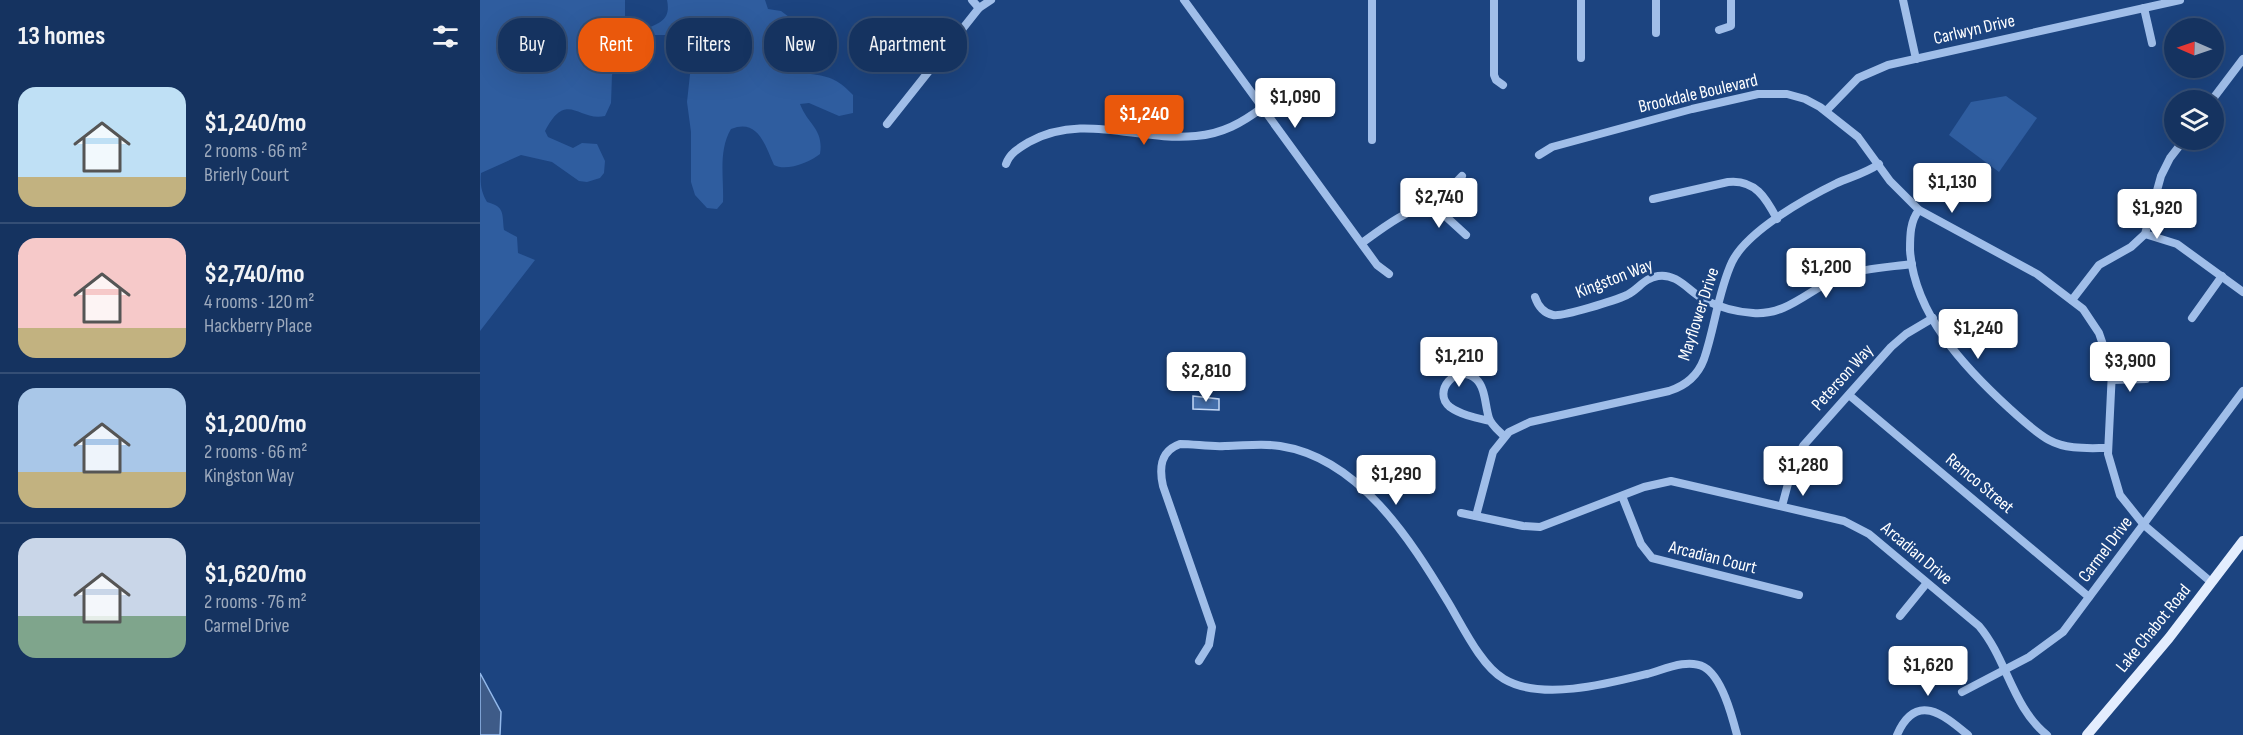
<!DOCTYPE html>
<html lang="en">
<head>
<meta charset="utf-8">
<style>
	:root { --surface:#153360; --page:#1e3b66; --text:#f1f3f6; --muted:#9daabd; --line:#344e75; --accent:#ea580c }
	body { margin:0; font-family:"Sofia Sans Condensed",sans-serif; background:var(--page); color:var(--text); height:100vh; display:flex; flex-direction:column; font-size:22px; white-space:nowrap }
	* { box-sizing:border-box; margin:0 }
	p { font-size:20px; color:var(--muted) }
	.icon { flex:none; width:33px; height:33px; fill:none; stroke:currentColor; stroke-width:2; stroke-linecap:round; stroke-linejoin:round }
	.map { position:relative; flex:1; overflow:hidden }
	.drawer { display:flex; flex-direction:column; background:var(--surface); width:480px }
	.drawer>* { flex:none }
	.banner { position:absolute; left:18px; top:18px; width:570px; height:54px; display:flex; gap:12px }
	.needle { width:39px; rotate:272deg }
	.tools { position:absolute; left:1684px; top:18px; display:grid; gap:12px }
	.tools a { display:grid; place-items:center; width:60px; height:60px; border-radius:50%; background:var(--surface); box-shadow:0 6px 24px #0002,0 0 0 2px var(--line); font-size:30px }
	.price { position:absolute; translate:-50% -51px; padding:0 14px; border-radius:6px; background:#fff; color:#222; font-size:20px; line-height:39px; filter:drop-shadow(0 2px 3px #0008) }
	.price::after { content:''; position:absolute; left:50%; top:36px; width:18px; height:14px; margin-left:-9px; background:inherit; clip-path:polygon(0 0,100% 0,50% 100%) }
	.price.on { background:var(--accent); color:#fff }
	ul { padding:0; list-style:none }
	li { display:flex; align-items:center; gap:18px; height:150px; padding:0 18px }
	li+li { border-top:2px solid var(--line) }
	li span { display:grid; place-items:center; flex:none; width:168px; height:120px; border-radius:18px; color:#555 }
	li>.icon { margin-inline-start:auto }
	span .icon { width:72px; height:72px; fill:#fffc; stroke-width:1 }
	li b { font-size:26px }
	h2 { display:flex; justify-content:space-between; align-items:center; height:72px; padding:0 18px; font-size:26px }
	.pill { padding:0 21px; border-radius:24px; background:var(--surface); box-shadow:0 6px 24px #0002,0 0 0 2px var(--line); font-size:21px; line-height:54px }
	.pill.on { background:var(--accent); color:#fff }
	main { display:flex; flex:1; min-height:0 }
	.map>svg:first-child { display:block }
	.green { fill:#2f5d9f }
	.water { fill:#3e5b88; stroke:#93b9eb; stroke-width:1.5 }
	.building { fill:#446eaa; stroke:#c4d9f7; stroke-width:1.5 }
	.lines { fill:none; stroke-linecap:round; stroke-linejoin:round }
	.minor { stroke:#a0bee9; stroke-width:8 }
	.major { stroke:#e3edfe; stroke-width:10 }
	.labels { text-anchor:middle; stroke-width:5; stroke-linejoin:round; paint-order:stroke }
	.street-label { font-size:18px; fill:#fff; stroke:#1c4480 }
</style>
</head>
<body>
<main>
<section class="drawer">
<h2>13 homes<svg class="icon" aria-label="filters" viewBox="0 0 24 24"><path d="M4 7h16M4 17h16"/><circle cx="9" cy="7" r="2"/><circle cx="15" cy="17" r="2"/></svg></h2>
<ul>
<li><span style="background:linear-gradient(#bfe0f5 75%,#c2b280 0)"><svg class="icon" aria-label="home" viewBox="0 0 24 24"><path d="M3 11l9-7 9 7M6 9v11h12V9"/></svg></span><div><b>$1,240/mo</b><p>2 rooms · 66 m²</p><p>Brierly Court</p></div></li>
<li><span style="background:linear-gradient(#f6c9c9 75%,#c2b280 0)"><svg class="icon" aria-label="home" viewBox="0 0 24 24"><path d="M3 11l9-7 9 7M6 9v11h12V9"/></svg></span><div><b>$2,740/mo</b><p>4 rooms · 120 m²</p><p>Hackberry Place</p></div></li>
<li><span style="background:linear-gradient(#a9c7e8 70%,#c2b280 0)"><svg class="icon" aria-label="home" viewBox="0 0 24 24"><path d="M3 11l9-7 9 7M6 9v11h12V9"/></svg></span><div><b>$1,200/mo</b><p>2 rooms · 66 m²</p><p>Kingston Way</p></div></li>
<li><span style="background:linear-gradient(#c9d6e8 65%,#7fa58c 0)"><svg class="icon" aria-label="home" viewBox="0 0 24 24"><path d="M3 11l9-7 9 7M6 9v11h12V9"/></svg></span><div><b>$1,620/mo</b><p>2 rooms · 76 m²</p><p>Carmel Drive</p></div></li>
</ul>
</section>
<div class="map">
<svg width="1763" height="735" viewBox="0 0 1763 735">
	<rect width="100%" height="100%" fill="#1c4480"/>
	<!-- green -->
	<g class="green">
		<path d="M0 0H145V30L148 44 140 53 132 75 131 103 125 116C98 122 87 89 65 131L68 137 93 148 102 143 117 144 125 161 124 173 120 178 107 182 99 181 72 162 41 155 1 173C0 183 1 192 7 202 25 207 22 213 24 230L37 237 38 253 55 260 0 331Z"/>
		<path d="M187 0H285L288 9 301 11 325 29 328 51 326 67 331 74C350 76 360 81 373 95V113L359 116 329 103 320 104C328 125 344 129 340 154 330 162 306 172 294 165 285 145 278 118 251 129 238 151 244 178 243 202L237 209 227 208 215 195 211 182V132L207 102 212 56 206 47 188 35H167L165 29C181 23 191 19 187 0Z"/>
		<polygon points="1526,96 1557,118 1519,172 1469,135 1491,102"/>
	</g>
	<!-- water -->
	<polygon class="water" points="0,673 21,712 20,735 0,735"/>
	<!-- building -->
	<polygon class="building" points="713,396 739,399 739,410 713,409"/>
	<g class="lines">
		<!-- minor -->
		<g class="minor">
			<polyline points="492,0 499,8"/>
			<polyline points="704,0 897,265 909,274"/>
			<polyline points="892,0 892,140"/>
			<polyline points="1014,0 1014,75 1016,80 1023,85"/>
			<polyline points="1423,0 1436,59"/>
			<polyline points="1664,8 1672,43"/>
			<polyline points="1239,30 1251,26 1251,0"/>
			<polyline points="1176,33 1176,0"/>
			<polyline points="1101,58 1101,0"/>
			<polyline points="1732,100 1763,59"/>
			<polyline points="1346,111 1378,78 1408,65 1700,0"/>
			<polyline points="407,124 499,8 511,0"/>
			<polyline points="1059,155 1072,147 1212,109 1278,94 1307,94 1325,99 1340,107 1378,137 1410,181 1439,210 1557,274 1603,309 1619,333 1632,371 1628,454 1640,495 1664,525 1731,582"/>
			<path d="M526 164C530 153 539 148 549 142 603 112 659 142 716 136 742 134 762 123 783 107"/>
			<path d="M1173 199 1248 182C1275 179 1286 198 1297 219"/>
			<polyline points="956,203 962,213 986,235"/>
			<polyline points="956,203 982,176"/>
			<path d="M1439 210C1430 221 1430 236 1430 250 1434 314 1485 368 1530 409 1542 420 1555 432 1569 440 1587 450 1608 448 1628 448"/>
			<polyline points="1665,234 1697,244 1763,292"/>
			<path d="M882 243C905 226 927 209 956 203"/>
			<path d="M1055 297C1058 306 1063 313 1073 315 1083 317 1136 300 1147 295 1159 289 1164 278 1178 276 1198 273 1209 292 1225 300 1239 307 1257 312 1273 313 1309 316 1332 286 1364 275 1385 268 1410 267 1432 264"/>
			<polyline points="1592,300 1619,265 1651,247 1665,234 1681,176 1690,158 1704,140"/>
			<polyline points="1712,318 1742,276"/>
			<polyline points="1632,380 1666,379"/>
			<polyline points="1369,395 1609,597"/>
			<path d="M1010 421C997 418 981 415 970 407 951 392 977 362 996 379 1006 388 1005 407 1009 418 1011 425 1019 431 1024 436"/>
			<polyline points="1142,496 1161,544 1172,558 1319,595"/>
			<polyline points="1302,506 1313,465 1323,446 1411,347 1426,334 1453,318"/>
			<path d="M981 513 1043 526 1060 527 1164 487 1191 481 1364 521 1389 534 1499 626C1527 659 1532 707 1567 735"/>
			<path d="M996 516 1013 452 1029 432 1050 422 1189 391C1205 386 1218 375 1224 359 1235 327 1238 292 1252 262 1267 231 1326 198 1357 183 1371 177 1386 173 1399 164"/>
			<polyline points="1420,616 1446,584"/>
			<path d="M719 661 729 645 732 627 683 486C679 468 680 451 700 444 715 444 730 447 745 446 763 446 782 443 800 446 879 458 930 539 968 602 982 625 1001 666 1024 679 1061 701 1127 684 1167 674 1183 670 1207 658 1224 667 1242 677 1252 716 1257 735"/>
			<polyline points="1482,692 1549,657 1583,632 1763,391"/>
			<path d="M1417 735C1436 691 1464 715 1488 735"/>
		</g>
		<!-- major -->
		<polyline class="major" points="1607,735 1689,638 1763,541"/>
	</g>
	<g class="labels">
		<!-- street labels -->
		<g class="street-label">
			<text transform="translate(1494 29) rotate(-13)" y="6">Carlwyn Drive</text>
			<text transform="translate(1218 93) rotate(-13)" y="6">Brookdale Boulevard</text>
			<text transform="translate(1134 278) rotate(-21)" y="6">Kingston Way</text>
			<text transform="translate(1218 314) rotate(-72)" y="6">Mayflower Drive</text>
			<text transform="translate(1362 377) rotate(-48)" y="6">Peterson Way</text>
			<text transform="translate(1500 483) rotate(40)" y="6">Remco Street</text>
			<text transform="translate(1625 549) rotate(-53)" y="6">Carmel Drive</text>
			<text transform="translate(1437 553) rotate(40)" y="6">Arcadian Drive</text>
			<text transform="translate(1233 557) rotate(14)" y="6">Arcadian Court</text>
			<text transform="translate(1673 628) rotate(-51)" y="6">Lake Chabot Road</text>
		</g>
	</g>
</svg>
<div class="tools">
<a><svg class="needle" viewBox="-14 -14 28 28"><path d="M0-13l5 13h-10z" fill="#e53935"/><path d="M0 13l5-13h-10z" fill="#9daabd"/></svg></a>
<a><svg class="icon" aria-label="layers" viewBox="0 0 24 24"><path d="M12 4l9 5-9 5-9-5zM3 14l9 5 9-5"/></svg></a>
</div>
<b class="price" style="left:815px;top:129px">$1,090</b>
<b class="price on" style="left:664px;top:146px">$1,240</b>
<b class="price" style="left:1472px;top:214px">$1,130</b>
<b class="price" style="left:959px;top:229px">$2,740</b>
<b class="price" style="left:1677px;top:240px">$1,920</b>
<b class="price" style="left:1346px;top:299px">$1,200</b>
<b class="price" style="left:1498px;top:360px">$1,240</b>
<b class="price" style="left:979px;top:388px">$1,210</b>
<b class="price" style="left:1650px;top:393px">$3,900</b>
<b class="price" style="left:726px;top:403px">$2,810</b>
<b class="price" style="left:1323px;top:497px">$1,280</b>
<b class="price" style="left:916px;top:506px">$1,290</b>
<b class="price" style="left:1448px;top:697px">$1,620</b>
<div class="banner">
<a class="pill">Buy</a>
<a class="pill on">Rent</a>
<a class="pill">Filters</a>
<a class="pill">New</a>
<a class="pill">Apartment</a>
</div>
</div>
</main>
</body>
</html>
